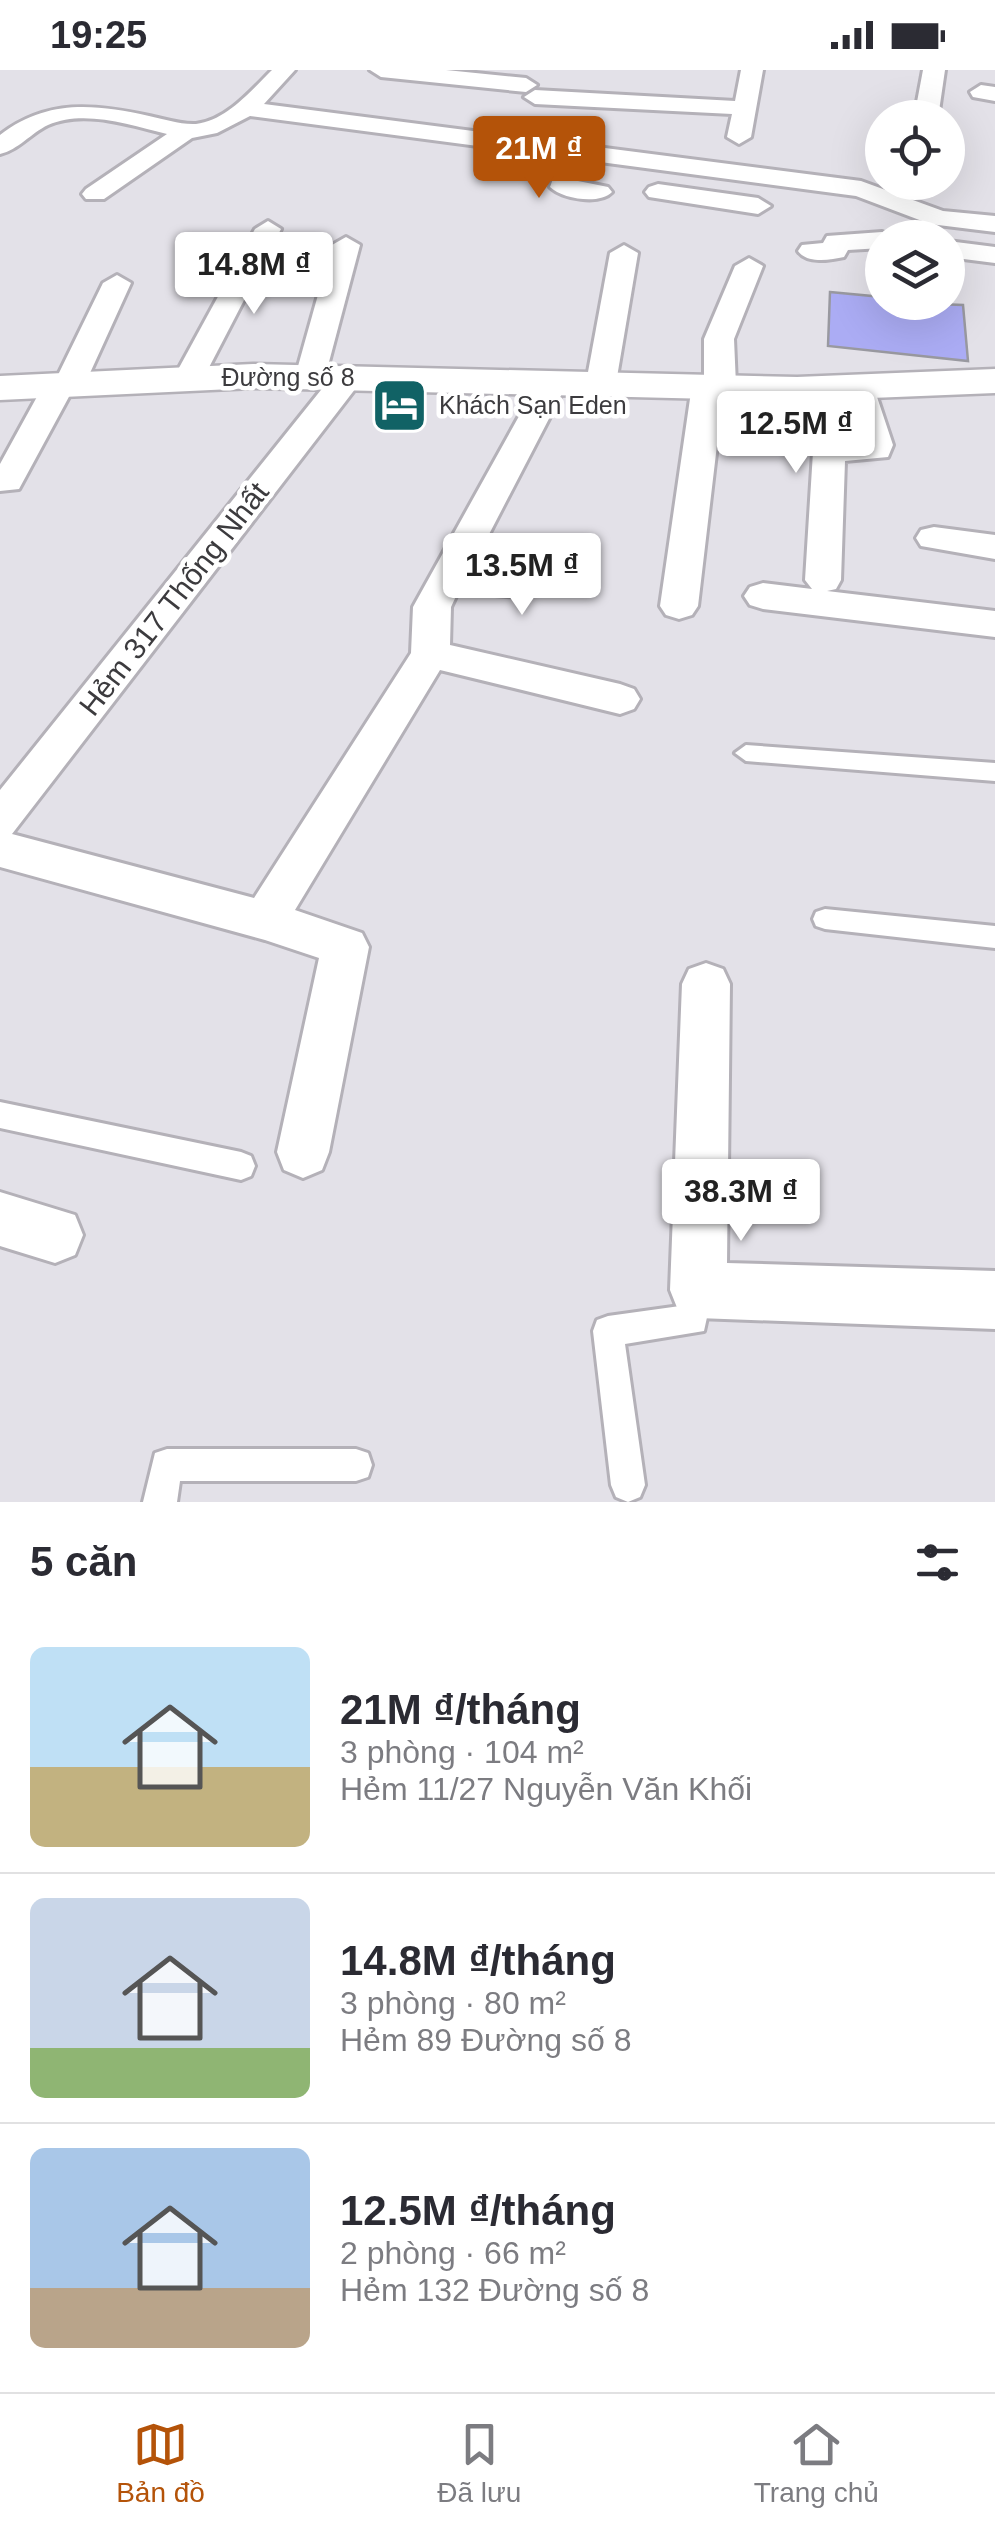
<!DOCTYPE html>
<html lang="vi">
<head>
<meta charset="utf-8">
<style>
	:root { --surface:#fff; --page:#f7f7f7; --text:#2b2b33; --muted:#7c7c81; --line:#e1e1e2; --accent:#b45309 }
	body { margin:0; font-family:Helvetica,sans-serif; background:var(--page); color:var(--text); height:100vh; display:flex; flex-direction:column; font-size:38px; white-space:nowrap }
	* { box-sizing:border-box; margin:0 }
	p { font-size:32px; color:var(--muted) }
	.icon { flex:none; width:55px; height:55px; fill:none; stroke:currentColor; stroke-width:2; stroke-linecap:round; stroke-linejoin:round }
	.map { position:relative; height:1432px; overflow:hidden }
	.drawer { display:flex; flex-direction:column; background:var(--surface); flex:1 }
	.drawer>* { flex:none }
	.tools { position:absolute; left:865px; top:30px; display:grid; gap:20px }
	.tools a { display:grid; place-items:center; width:100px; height:100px; border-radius:50%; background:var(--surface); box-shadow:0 10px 40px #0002; font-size:50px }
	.price { position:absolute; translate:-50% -85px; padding:0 22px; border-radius:10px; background:#fff; color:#222; font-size:32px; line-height:65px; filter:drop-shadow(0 2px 5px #0008) }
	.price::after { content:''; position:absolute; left:50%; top:60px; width:30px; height:22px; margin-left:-15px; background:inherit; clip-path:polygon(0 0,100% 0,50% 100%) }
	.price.selected { background:var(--accent); color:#fff }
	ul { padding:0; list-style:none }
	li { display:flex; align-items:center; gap:30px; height:250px; padding:0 30px }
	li+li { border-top:2px solid var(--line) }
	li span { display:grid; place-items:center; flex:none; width:280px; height:200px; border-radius:15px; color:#555 }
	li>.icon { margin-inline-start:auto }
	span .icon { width:120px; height:120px; fill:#fffc; stroke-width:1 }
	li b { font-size:42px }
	h2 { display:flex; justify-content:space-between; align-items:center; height:120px; padding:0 30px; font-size:42px }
	.status { display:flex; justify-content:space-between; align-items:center; height:70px; padding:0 50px; background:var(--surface); direction:ltr }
	.status svg { height:28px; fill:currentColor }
	.dock { display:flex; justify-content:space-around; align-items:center; height:140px; border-top:2px solid var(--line); background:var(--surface); font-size:28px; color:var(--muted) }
	.dock a { display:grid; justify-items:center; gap:5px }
	.dock .selected { color:var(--accent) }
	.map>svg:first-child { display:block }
	.building { fill:#abacf4; stroke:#9999a0; stroke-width:2.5 }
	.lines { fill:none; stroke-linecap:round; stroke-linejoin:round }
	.lane-casing { stroke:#b4b1b8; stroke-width:6 }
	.street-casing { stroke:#b4b1b8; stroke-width:6 }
	.secondary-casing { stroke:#b4b1b8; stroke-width:5 }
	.lane { fill:#fff; fill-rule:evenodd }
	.street { fill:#fff; fill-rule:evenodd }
	.secondary { fill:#fff; fill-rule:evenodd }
	.labels { text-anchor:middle; stroke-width:9; stroke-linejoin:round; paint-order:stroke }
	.far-street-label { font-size:25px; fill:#3c3b3e; stroke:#fff }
	.far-poi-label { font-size:25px; fill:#3c3b3e; stroke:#fff; text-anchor:start }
	.street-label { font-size:30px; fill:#3c3b3e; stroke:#fff }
</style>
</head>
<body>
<div class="status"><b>19:25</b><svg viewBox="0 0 49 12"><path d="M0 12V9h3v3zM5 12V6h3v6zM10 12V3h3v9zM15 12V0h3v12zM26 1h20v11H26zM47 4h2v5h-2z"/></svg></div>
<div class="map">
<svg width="995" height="1432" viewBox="0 0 995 1432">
	<rect width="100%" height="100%" fill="#e3e1e8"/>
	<!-- building -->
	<polygon class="building" points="830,222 882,227 882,232 963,235 968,291 828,276"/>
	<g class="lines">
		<defs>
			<g id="lane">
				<polygon points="746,675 995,693 995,711 746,691 735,683"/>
				<polygon points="825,839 995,856 995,878 825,859 816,856 813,849 816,842"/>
				<polygon points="0,1032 241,1082 251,1086 255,1096 251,1106 241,1110 0,1058"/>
				<polygon points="698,1205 709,1209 713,1220 704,1261 625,1274 645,1415 640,1427 628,1432 616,1427 611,1415 593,1261 597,1250 608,1246 680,1236 687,1209"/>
				<polygon points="167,1379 356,1379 368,1383 372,1395 368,1407 356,1411 180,1411 177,1432 143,1432 155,1383"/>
			</g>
			<g id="street">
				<path d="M272 0H295L264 34 861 111 943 141 995 146V162L930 154 856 126 585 90 578 111 608 117 612 122C600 135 562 129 550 117L561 87 250 46 217 63 192 68 104 129H86L82 124 86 119 167 64C130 55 84 39 48 55 31 63 18 80 0 84V65C47 29 94 34 149 46 164 49 181 55 196 54 226 51 252 20 272 0Z"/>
				<polygon points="370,0 446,0 526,8 537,15 526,22 381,7"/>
				<polygon points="741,0 763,0 751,67 739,74 727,67 732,44 535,34 524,27 535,20 735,31"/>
				<polygon points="923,0 945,0 938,48 914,48"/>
				<polygon points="981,15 995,17 995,31 973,27 970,22"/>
				<polygon points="658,114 758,128 771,136 758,144 649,127 645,122 649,117"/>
				<polygon points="268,151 281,159 204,307 200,314 178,314 174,307 255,159"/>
				<path d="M882 162 894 168H882V178L848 180 844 187C830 190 807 194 798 181L802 175 823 173 827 166Z"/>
				<polygon points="346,167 360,175 325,307 321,314 299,314 295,307 332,175"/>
				<polygon points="948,171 995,177 995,193 948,187"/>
				<polygon points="624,175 638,183 616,313 612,320 590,320 586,313 610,183"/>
				<polygon points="749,188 763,196 734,269 736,315 723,324 698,536 692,545 679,549 666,545 660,536 692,315 704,307 704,269 735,196"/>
				<polygon points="117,205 131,213 85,314 80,321 71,323 19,419 0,421 0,394 44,314 58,305 103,213"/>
				<polygon points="348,298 359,300 363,307 359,314 12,764 254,828 411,583 413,537 538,312 542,305 564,305 568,312 471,499 505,501 516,473 529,469 542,473 547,481 533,524 520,527 458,522 451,537 450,575 620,614 634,619 640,629 634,639 620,644 440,600 295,840 362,863 369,877 329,1082 322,1100 303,1108 284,1100 277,1082 319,888 265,870 0,797 0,720 337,300"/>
				<polygon points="858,309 869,311 874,318 893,375 888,387 845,391 841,510 836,519 827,521 995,541 995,567 763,539 750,535 744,526 750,517 763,513 812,519 805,510 813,382 817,375 859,371 842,318 847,311"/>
				<polygon points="934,457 995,465 995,489 921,476 916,468 921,460"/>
				<polygon points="706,893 723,899 730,914 727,1193 995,1201 995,1259 698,1248 678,1240 670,1220 682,914 689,899"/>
				<polygon points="0,1122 75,1145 83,1165 75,1185 55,1193 0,1176"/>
			</g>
			<polygon id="secondary" points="253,294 797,307 995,299 995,323 797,331 253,318 0,330 0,306"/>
		</defs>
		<!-- lane casing -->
		<use href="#lane" class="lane-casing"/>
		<!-- street casing -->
		<use href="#street" class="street-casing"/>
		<!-- secondary casing -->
		<use href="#secondary" class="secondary-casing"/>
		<!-- lane -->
		<use href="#lane" class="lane"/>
		<!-- street -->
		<use href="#street" class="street"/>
		<!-- secondary -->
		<use href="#secondary" class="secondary"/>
	</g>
	<!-- icons -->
	<defs>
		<symbol id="hotel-square" viewBox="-11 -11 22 22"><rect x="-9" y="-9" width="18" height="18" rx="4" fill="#116265" stroke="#fff"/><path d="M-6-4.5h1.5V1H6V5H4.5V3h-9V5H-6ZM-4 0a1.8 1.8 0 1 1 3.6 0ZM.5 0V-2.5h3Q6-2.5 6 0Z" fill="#fff"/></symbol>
	</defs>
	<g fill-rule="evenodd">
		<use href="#hotel-square" x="368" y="304" width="63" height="63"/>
	</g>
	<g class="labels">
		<!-- far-street labels -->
		<g class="far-street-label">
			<text x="288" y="316">Đường số 8</text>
		</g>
		<!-- far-poi labels -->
		<g class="far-poi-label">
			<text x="439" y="344">Khách Sạn Eden</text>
		</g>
		<!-- street labels -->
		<g class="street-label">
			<text transform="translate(174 529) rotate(-52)" y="10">Hẻm 317 Thống Nhất</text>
		</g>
	</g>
</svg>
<div class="tools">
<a><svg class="icon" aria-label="locate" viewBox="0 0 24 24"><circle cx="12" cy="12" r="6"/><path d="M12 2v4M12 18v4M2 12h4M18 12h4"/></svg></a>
<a><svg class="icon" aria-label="layers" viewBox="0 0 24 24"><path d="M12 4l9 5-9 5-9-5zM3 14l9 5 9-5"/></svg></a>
</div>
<b class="price selected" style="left:539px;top:131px">21M ₫</b>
<b class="price" style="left:254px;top:247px">14.8M ₫</b>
<b class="price" style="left:796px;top:406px">12.5M ₫</b>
<b class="price" style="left:522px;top:548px">13.5M ₫</b>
<b class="price" style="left:741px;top:1174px">38.3M ₫</b>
</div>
<section class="drawer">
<h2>5 căn<svg class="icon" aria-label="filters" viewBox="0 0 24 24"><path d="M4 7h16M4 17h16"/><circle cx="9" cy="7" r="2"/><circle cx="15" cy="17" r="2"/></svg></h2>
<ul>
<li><span style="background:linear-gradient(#bfe0f5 60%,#c2b280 0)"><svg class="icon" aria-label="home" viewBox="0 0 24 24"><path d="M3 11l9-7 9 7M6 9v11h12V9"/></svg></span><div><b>21M ₫/tháng</b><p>3 phòng · 104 m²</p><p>Hẻm 11/27 Nguyễn Văn Khối</p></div></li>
<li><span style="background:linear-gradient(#c9d6e8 75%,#8fb573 0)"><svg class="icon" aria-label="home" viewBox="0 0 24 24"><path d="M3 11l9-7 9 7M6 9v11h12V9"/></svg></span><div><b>14.8M ₫/tháng</b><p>3 phòng · 80 m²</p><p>Hẻm 89 Đường số 8</p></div></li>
<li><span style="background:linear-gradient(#a9c7e8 70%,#b9a48a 0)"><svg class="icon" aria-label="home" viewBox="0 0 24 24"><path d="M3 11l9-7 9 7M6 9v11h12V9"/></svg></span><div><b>12.5M ₫/tháng</b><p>2 phòng · 66 m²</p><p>Hẻm 132 Đường số 8</p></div></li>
</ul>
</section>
<nav class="dock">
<a class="selected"><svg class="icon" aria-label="map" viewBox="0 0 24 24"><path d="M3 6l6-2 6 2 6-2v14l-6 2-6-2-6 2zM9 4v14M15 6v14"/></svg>Bản đồ</a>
<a><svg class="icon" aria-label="saved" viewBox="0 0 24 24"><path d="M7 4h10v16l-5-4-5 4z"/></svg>Đã lưu</a>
<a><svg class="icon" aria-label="home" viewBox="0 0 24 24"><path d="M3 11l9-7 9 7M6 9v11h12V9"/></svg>Trang chủ</a>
</nav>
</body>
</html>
